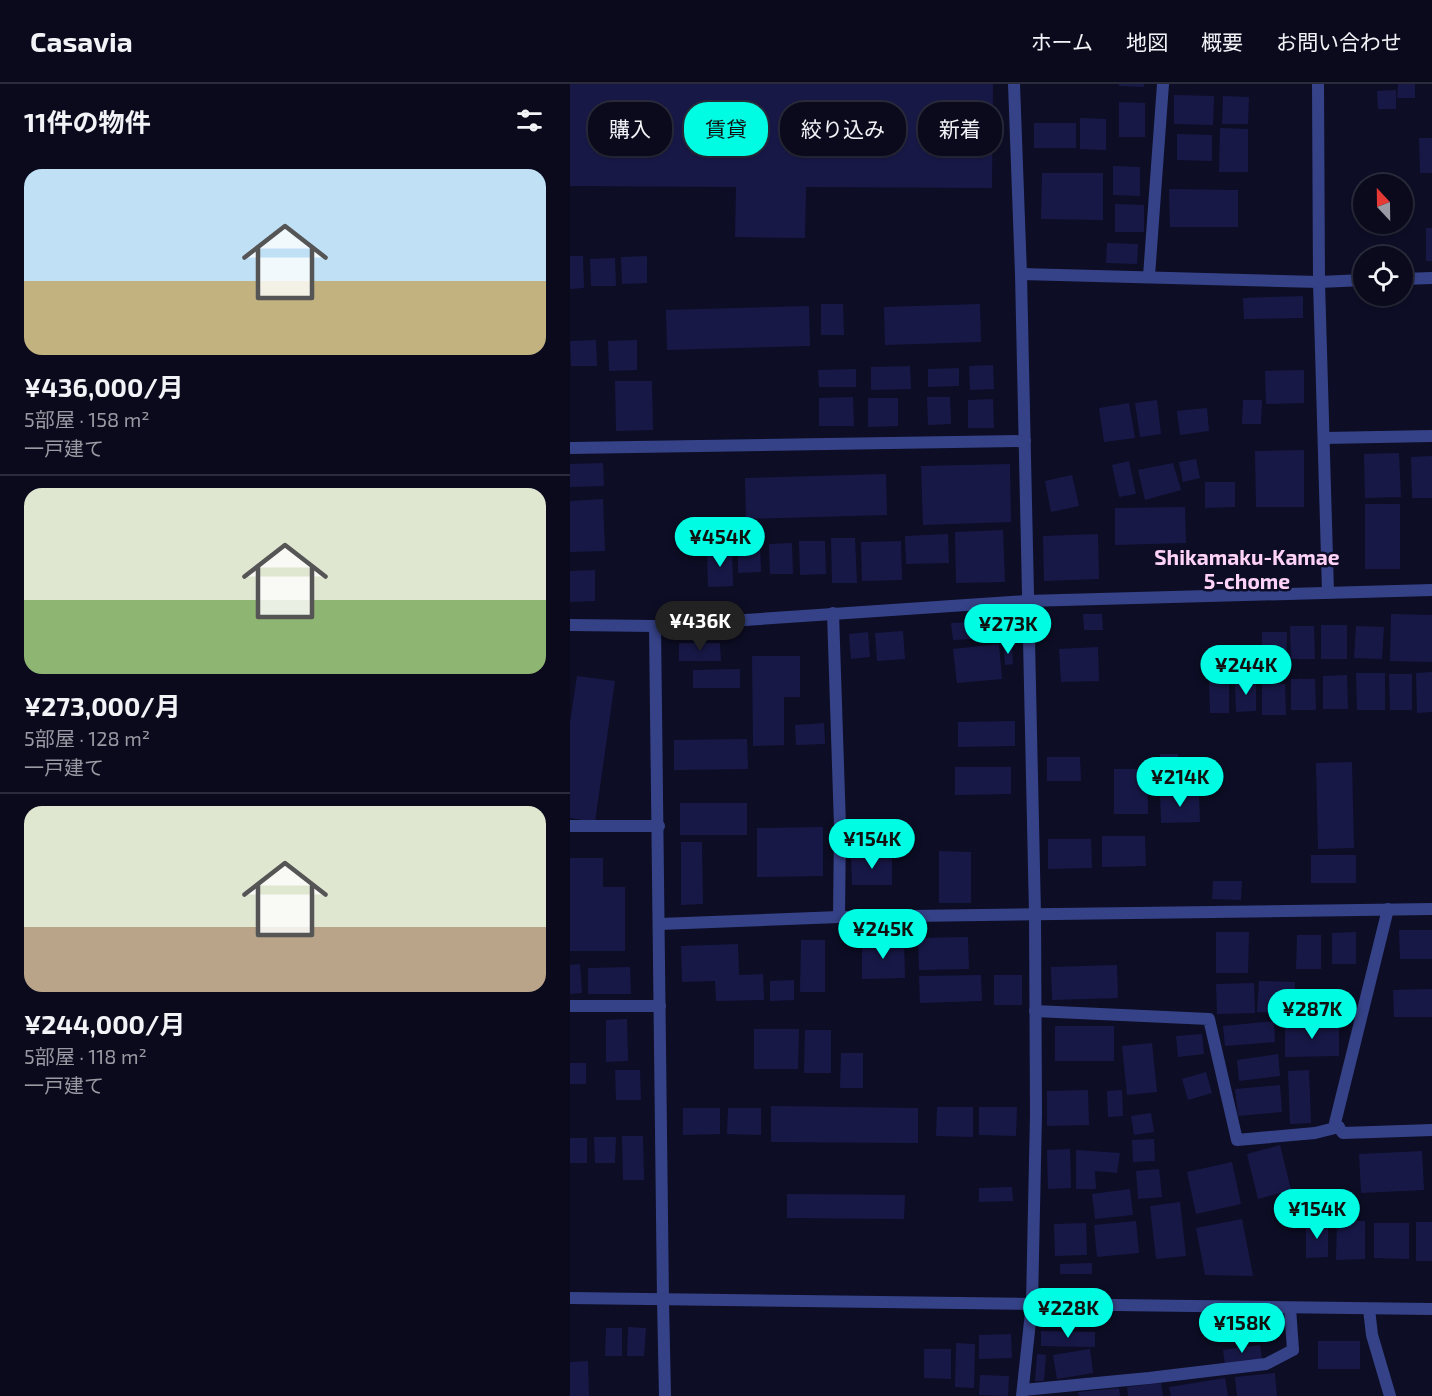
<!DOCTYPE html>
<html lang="ja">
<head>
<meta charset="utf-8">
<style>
	:root { --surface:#0a0a1c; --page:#131325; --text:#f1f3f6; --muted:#999aa3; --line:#2a2b3b; --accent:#00fce3 }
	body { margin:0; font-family:"Exo 2","Noto Sans JP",sans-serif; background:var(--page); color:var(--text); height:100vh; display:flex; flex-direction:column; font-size:22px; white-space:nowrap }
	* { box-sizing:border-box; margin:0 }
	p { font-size:20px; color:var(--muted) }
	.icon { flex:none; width:33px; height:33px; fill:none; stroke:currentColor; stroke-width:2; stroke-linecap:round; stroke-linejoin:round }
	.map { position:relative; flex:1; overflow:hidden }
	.details { display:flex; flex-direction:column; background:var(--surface); width:570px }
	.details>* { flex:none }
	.top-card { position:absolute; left:18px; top:18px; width:570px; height:54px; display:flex; gap:12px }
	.needle { width:39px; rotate:338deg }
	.fabs { position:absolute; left:783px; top:90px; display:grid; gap:12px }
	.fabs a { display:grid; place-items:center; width:60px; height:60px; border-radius:50%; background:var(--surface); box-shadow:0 2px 4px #0004,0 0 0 2px var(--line); font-size:30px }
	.price { position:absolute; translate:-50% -51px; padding:0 14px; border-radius:21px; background:var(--accent); color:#111; font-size:20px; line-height:39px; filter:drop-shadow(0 2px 3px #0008) }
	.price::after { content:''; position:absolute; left:50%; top:36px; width:18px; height:14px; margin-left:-9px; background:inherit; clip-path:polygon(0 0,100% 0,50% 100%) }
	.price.active { background:#222; color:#fff }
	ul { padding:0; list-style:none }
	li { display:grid; align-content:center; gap:12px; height:318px; padding:0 24px }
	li+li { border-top:2px solid var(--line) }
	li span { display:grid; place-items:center; height:186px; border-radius:18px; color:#555 }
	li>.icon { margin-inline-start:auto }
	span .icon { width:108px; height:108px; fill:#fffc; stroke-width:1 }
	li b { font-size:26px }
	h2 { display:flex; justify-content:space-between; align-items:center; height:72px; padding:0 24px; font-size:26px }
	.pill { padding:0 21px; border-radius:24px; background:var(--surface); box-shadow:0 2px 4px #0004,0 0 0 2px var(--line); font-size:21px; line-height:54px }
	.pill.active { background:var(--accent); color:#111 }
	header { display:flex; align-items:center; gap:36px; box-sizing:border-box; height:84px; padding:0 30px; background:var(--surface); border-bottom:2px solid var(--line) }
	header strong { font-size:28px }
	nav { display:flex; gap:33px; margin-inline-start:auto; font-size:21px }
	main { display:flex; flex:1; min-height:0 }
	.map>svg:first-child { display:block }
	.building { fill:#181847 }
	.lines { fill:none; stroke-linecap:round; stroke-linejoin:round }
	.minor { stroke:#354287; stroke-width:12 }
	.tertiary { stroke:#354287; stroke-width:12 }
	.labels { text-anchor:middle; stroke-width:5; stroke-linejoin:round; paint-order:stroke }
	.neighbourhood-label { font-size:21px; font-weight:bold; fill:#ffd3f8; stroke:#0d0d25 }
</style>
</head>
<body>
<header>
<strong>Casavia</strong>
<nav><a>ホーム</a><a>地図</a><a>概要</a><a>お問い合わせ</a></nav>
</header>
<main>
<section class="details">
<h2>11件の物件<svg class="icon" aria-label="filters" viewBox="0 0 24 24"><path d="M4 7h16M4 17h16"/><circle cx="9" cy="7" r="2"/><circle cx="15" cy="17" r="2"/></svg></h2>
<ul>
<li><span style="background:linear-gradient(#bfe0f5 60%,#c2b280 0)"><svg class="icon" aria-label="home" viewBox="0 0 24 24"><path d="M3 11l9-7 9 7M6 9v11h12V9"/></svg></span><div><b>¥436,000/月</b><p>5部屋 · 158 m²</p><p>一戸建て</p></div></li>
<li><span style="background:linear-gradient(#dfe7d0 60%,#8fb573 0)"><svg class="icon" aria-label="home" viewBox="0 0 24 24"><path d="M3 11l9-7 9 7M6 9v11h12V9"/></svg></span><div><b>¥273,000/月</b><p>5部屋 · 128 m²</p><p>一戸建て</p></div></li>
<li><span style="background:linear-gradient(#dfe7d0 65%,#b9a48a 0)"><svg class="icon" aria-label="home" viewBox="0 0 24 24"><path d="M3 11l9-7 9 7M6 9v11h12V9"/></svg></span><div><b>¥244,000/月</b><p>5部屋 · 118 m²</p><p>一戸建て</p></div></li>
</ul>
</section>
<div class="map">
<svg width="862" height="1312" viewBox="0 0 862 1312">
	<rect width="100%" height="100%" fill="#0d0d25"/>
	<!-- building -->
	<g class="building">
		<polygon points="0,0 423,0 422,104 236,103 235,154 165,153 166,103 0,102"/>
		<polygon points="549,0 574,0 574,3 549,2"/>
		<polygon points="828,0 845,0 845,14 827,14"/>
		<polygon points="826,6 826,25 808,25 807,7"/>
		<polygon points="604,11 644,12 643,41 604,40"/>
		<polygon points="653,12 679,13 678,40 652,40"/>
		<polygon points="549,18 575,19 575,53 549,53"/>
		<polygon points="510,34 536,35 536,66 510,65"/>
		<rect x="464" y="39" width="42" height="25"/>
		<polygon points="650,44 678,45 678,88 649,88"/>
		<polygon points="607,50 642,51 642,77 607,76"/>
		<polygon points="849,54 862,54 862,89 850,89"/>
		<polygon points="543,82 570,83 570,112 543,111"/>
		<polygon points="472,89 533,89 533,136 471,135"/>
		<polygon points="599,105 668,106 668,143 600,143"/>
		<polygon points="545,120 574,121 574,148 545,148"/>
		<rect x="856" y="144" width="6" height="33"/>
		<polygon points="537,159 568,160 567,180 536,179"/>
		<polygon points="0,172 13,172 14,204 0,205"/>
		<polygon points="77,172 77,199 52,200 51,173"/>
		<polygon points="45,174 46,202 21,202 20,175"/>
		<polygon points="733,212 733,234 674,235 673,214"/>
		<polygon points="251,220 273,220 274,251 251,251"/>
		<polygon points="410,220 411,258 315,261 314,223"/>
		<polygon points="239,222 240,262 97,266 96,226"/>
		<polygon points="26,256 27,282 1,282 0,257"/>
		<polygon points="67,256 67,286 39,287 38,257"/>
		<polygon points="423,281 424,305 400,306 399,282"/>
		<polygon points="340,282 341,305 301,306 301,283"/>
		<polygon points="389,284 389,302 358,303 358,285"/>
		<polygon points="286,285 286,303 249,303 248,286"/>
		<polygon points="734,286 734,319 696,320 695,287"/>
		<polygon points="45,297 82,297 83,346 46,347"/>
		<polygon points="283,313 284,342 249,342 249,314"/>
		<polygon points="357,313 380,313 381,340 358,341"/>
		<polygon points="298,314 328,314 328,342 298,343"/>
		<polygon points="423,315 424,344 398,344 398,316"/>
		<polygon points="587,316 591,350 570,353 565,319"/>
		<polygon points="673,316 692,316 691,340 672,340"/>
		<polygon points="559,319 565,354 534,358 529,324"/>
		<polygon points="637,324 639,347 610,351 607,327"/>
		<polygon points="734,366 734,423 686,423 685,367"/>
		<polygon points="829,369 831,413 795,414 794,370"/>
		<polygon points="862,372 862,414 842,414 841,373"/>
		<polygon points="626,375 630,394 613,398 609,378"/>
		<polygon points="559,377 566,410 549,413 542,381"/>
		<polygon points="33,379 34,402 0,403 0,380"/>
		<polygon points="603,379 611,406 575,416 568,386"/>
		<polygon points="440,380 441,438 353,441 351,382"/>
		<polygon points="316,390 317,431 176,435 175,394"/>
		<polygon points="502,391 509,422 481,428 475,397"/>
		<polygon points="635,398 665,398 665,423 635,424"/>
		<polygon points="33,415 35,467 0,468 0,417"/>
		<rect x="795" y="420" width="35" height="65"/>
		<polygon points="615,423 616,459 545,461 545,424"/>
		<polygon points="433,446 435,498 386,499 385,448"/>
		<polygon points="378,450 379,479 336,480 335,452"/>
		<polygon points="528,450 529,495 474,497 473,452"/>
		<polygon points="261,454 285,454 287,499 262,499"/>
		<polygon points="229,457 255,457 256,490 230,491"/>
		<polygon points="331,457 332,496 292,497 291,458"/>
		<polygon points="168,459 190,459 191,488 168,489"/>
		<polygon points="222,459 223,490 200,490 199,460"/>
		<polygon points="137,466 162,466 163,502 138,503"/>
		<polygon points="25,486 25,517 0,518 0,487"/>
		<polygon points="513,530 532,530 533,546 514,546"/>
		<polygon points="821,530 862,531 862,578 820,577"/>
		<polygon points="442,536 443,553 383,556 381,539"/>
		<rect x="751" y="541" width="26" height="34"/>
		<polygon points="720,542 744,542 745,575 721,575"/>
		<polygon points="786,542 814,543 812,575 784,574"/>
		<polygon points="333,547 335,575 307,577 305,549"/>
		<polygon points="298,548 300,573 281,575 279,550"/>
		<polygon points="692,548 717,548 716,584 691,584"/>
		<polygon points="109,559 150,559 151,577 109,577"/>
		<polygon points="429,560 432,595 387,599 383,565"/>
		<polygon points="442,561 443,580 435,581 434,562"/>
		<polygon points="528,563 529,597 491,598 489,565"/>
		<polygon points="182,572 230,572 230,613 214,613 214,661 183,662"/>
		<polygon points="170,585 170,604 123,604 123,586"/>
		<polygon points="862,588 862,628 847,629 846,589"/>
		<polygon points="786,589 815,589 815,626 787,626"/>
		<polygon points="819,590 842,590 842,626 820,626"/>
		<polygon points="777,591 778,625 753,625 753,592"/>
		<polygon points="7,592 45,597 25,738 0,734 0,639"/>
		<polygon points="721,595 745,595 746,626 721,626"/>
		<polygon points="639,596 659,596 659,629 640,629"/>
		<polygon points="686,596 686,627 666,628 665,597"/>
		<polygon points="692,600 715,600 716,631 692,631"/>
		<polygon points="445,637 445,662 388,663 388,638"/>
		<polygon points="254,639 255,660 226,661 225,641"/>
		<polygon points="177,655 178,685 104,686 104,656"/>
		<polygon points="590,670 608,670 609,705 591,706"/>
		<polygon points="477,673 510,673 511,697 477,697"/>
		<polygon points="782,678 784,764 748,765 746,679"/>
		<polygon points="385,683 441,683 441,710 385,711"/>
		<polygon points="544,685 577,685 578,730 544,730"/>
		<polygon points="590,710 629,710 630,738 591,739"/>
		<rect x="110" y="719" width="67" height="32"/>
		<polygon points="253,743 253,792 187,793 187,744"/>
		<polygon points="532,752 575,752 576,782 532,783"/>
		<polygon points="478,755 521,755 522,784 478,785"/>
		<polygon points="111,758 132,758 133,820 111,821"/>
		<polygon points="369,767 401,768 401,819 369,819"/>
		<polygon points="281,771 322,771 322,801 282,801"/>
		<rect x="741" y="771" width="45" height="28"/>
		<polygon points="0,774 33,774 33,803 55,803 55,867 0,867"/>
		<polygon points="643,797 672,797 671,816 642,815"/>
		<polygon points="829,846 862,846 862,875 830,875"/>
		<polygon points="646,848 679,848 678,889 646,889"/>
		<polygon points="786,848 786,880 762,880 762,849"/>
		<polygon points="727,851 751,851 751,885 726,885"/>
		<polygon points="398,853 399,885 349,886 348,854"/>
		<polygon points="231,856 255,856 255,908 230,908"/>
		<polygon points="334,856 335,894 292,895 292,857"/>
		<polygon points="168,860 169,891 193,890 194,916 146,917 145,897 112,898 111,862"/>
		<polygon points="10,880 12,909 0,910 0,881"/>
		<polygon points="547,881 548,914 482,916 481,883"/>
		<polygon points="60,883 61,910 18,910 18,884"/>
		<polygon points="411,891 412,917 350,919 349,892"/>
		<rect x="424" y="891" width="28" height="30"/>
		<polygon points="224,896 224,916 200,917 200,897"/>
		<polygon points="689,897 725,898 724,930 687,928"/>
		<polygon points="684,899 685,929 647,930 646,900"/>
		<polygon points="773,905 779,920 744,933 738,918"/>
		<polygon points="862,905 862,933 824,933 823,906"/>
		<polygon points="57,935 58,977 36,978 36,936"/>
		<polygon points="704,937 705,958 655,962 653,942"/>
		<polygon points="769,938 769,972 715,973 715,939"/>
		<rect x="485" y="942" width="59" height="35"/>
		<polygon points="184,945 229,945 228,985 184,985"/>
		<polygon points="235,946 261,946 261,989 234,989"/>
		<polygon points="632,950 634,970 608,973 606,952"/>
		<polygon points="582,959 587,1008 557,1011 552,962"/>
		<polygon points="271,969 293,969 293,1004 270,1004"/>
		<polygon points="708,970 710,992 669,997 667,976"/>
		<rect x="0" y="979" width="16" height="21"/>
		<polygon points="45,986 70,986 71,1016 46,1016"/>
		<polygon points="739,986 741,1039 720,1040 718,987"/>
		<polygon points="636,988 642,1009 618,1016 612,995"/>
		<polygon points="710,1001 712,1028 668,1032 665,1005"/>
		<polygon points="518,1006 519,1041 477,1042 477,1007"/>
		<polygon points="552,1006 553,1032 538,1033 537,1007"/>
		<polygon points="201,1022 348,1024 348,1059 201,1058"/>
		<polygon points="367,1023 403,1023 403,1053 366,1052"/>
		<polygon points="409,1023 447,1023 446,1052 409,1051"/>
		<polygon points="113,1024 150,1024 150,1050 113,1051"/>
		<polygon points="158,1024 191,1024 191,1051 157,1050"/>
		<polygon points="581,1029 584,1048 564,1051 561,1032"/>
		<polygon points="52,1052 73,1052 74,1096 53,1096"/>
		<polygon points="24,1053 46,1053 45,1079 25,1079"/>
		<rect x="0" y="1054" width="17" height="25"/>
		<polygon points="584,1055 585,1077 563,1078 562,1056"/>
		<polygon points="710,1061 721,1106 688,1115 677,1070"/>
		<polygon points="500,1065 501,1104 478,1105 477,1066"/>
		<polygon points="506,1066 550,1069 547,1089 525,1087 526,1105 506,1105"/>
		<polygon points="852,1067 854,1106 791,1109 789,1070"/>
		<polygon points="662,1078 671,1120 626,1130 617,1088"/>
		<polygon points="589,1085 592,1113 568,1115 566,1087"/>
		<polygon points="442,1103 443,1117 409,1118 409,1104"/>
		<polygon points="560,1105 563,1131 525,1135 522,1110"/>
		<polygon points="217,1110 335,1111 334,1135 217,1134"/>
		<polygon points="610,1118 616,1172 586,1175 580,1122"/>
		<polygon points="672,1135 683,1192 635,1191 626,1144"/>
		<polygon points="566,1137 569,1169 527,1173 524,1141"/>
		<polygon points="767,1137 795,1137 795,1175 766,1176"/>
		<polygon points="736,1138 758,1138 758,1173 736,1174"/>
		<rect x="846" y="1138" width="16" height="39"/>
		<polygon points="516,1139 517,1171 485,1172 484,1140"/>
		<polygon points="804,1139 839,1139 839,1175 804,1174"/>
		<polygon points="522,1179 522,1190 490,1190 490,1180"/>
		<polygon points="58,1243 76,1244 74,1272 57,1272"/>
		<polygon points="36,1244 52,1244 52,1272 35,1272"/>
		<polygon points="471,1247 525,1248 525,1263 471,1262"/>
		<polygon points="441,1250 442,1274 409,1275 409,1251"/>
		<rect x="748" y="1257" width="42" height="28"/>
		<polygon points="386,1259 405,1260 404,1304 385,1303"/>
		<polygon points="690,1261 692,1275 655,1280 653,1266"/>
		<polygon points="354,1265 381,1265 381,1295 354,1294"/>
		<polygon points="520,1265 523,1289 487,1295 483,1271"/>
		<polygon points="467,1270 476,1271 474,1297 465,1297"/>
		<polygon points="18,1277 19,1312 0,1312 0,1278"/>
		<polygon points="705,1289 707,1312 667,1312 665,1293"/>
		<polygon points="410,1291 439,1292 438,1312 409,1311"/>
		<polygon points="655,1294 658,1312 601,1312 599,1303"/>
		<polygon points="591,1299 593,1312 558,1312 557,1303"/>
		<polygon points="549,1304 550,1312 509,1312 508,1308"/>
	</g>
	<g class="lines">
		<!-- minor -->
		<g class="minor">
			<polyline points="444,0 451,190 465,830 466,1030 462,1219 452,1312"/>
			<polyline points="748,0 749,198 758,508"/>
			<polyline points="451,190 749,198 794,196"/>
			<polyline points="579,192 593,0"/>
			<polyline points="832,195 862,194"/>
			<polyline points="754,354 862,352"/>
			<polyline points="0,364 455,357"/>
			<polyline points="263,529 270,742 269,833"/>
			<polyline points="0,541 85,542 456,517 862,506"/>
			<polyline points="85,542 93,1216"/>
			<polyline points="0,742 89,742"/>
			<polyline points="818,825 765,1039 773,1049 862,1046"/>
			<polyline points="90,840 269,833 862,825"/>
			<polyline points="0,922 90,922"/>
			<polyline points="465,927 639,935 667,1056 745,1049 769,1043"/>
			<polyline points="799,1225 802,1251 820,1312"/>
			<polyline points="453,1306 579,1294 696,1280 723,1266 720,1224"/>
		</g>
		<!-- tertiary -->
		<g class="tertiary">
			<polyline points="0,1214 862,1225"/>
			<polyline points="93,1216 95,1312"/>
		</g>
	</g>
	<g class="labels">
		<!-- neighbourhood labels -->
		<g class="neighbourhood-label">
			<text x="677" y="481">Shikamaku-Kamae<tspan x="677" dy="24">5-chome</tspan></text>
		</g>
	</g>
</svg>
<div class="fabs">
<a><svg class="needle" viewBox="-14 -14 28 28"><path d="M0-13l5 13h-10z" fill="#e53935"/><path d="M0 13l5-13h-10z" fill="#999aa3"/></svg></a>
<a><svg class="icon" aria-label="locate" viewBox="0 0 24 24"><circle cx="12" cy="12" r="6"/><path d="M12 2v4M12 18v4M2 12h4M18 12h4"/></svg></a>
</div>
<b class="price" style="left:150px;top:484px">¥454K</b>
<b class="price active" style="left:130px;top:568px">¥436K</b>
<b class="price" style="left:438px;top:571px">¥273K</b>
<b class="price" style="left:676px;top:612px">¥244K</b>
<b class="price" style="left:610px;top:724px">¥214K</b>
<b class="price" style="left:302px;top:786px">¥154K</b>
<b class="price" style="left:313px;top:876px">¥245K</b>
<b class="price" style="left:742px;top:956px">¥287K</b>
<b class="price" style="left:747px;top:1156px">¥154K</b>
<b class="price" style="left:498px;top:1255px">¥228K</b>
<b class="price" style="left:672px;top:1270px">¥158K</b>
<div class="top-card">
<a class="pill">購入</a>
<a class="pill active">賃貸</a>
<a class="pill">絞り込み</a>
<a class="pill">新着</a>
</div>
</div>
</main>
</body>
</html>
